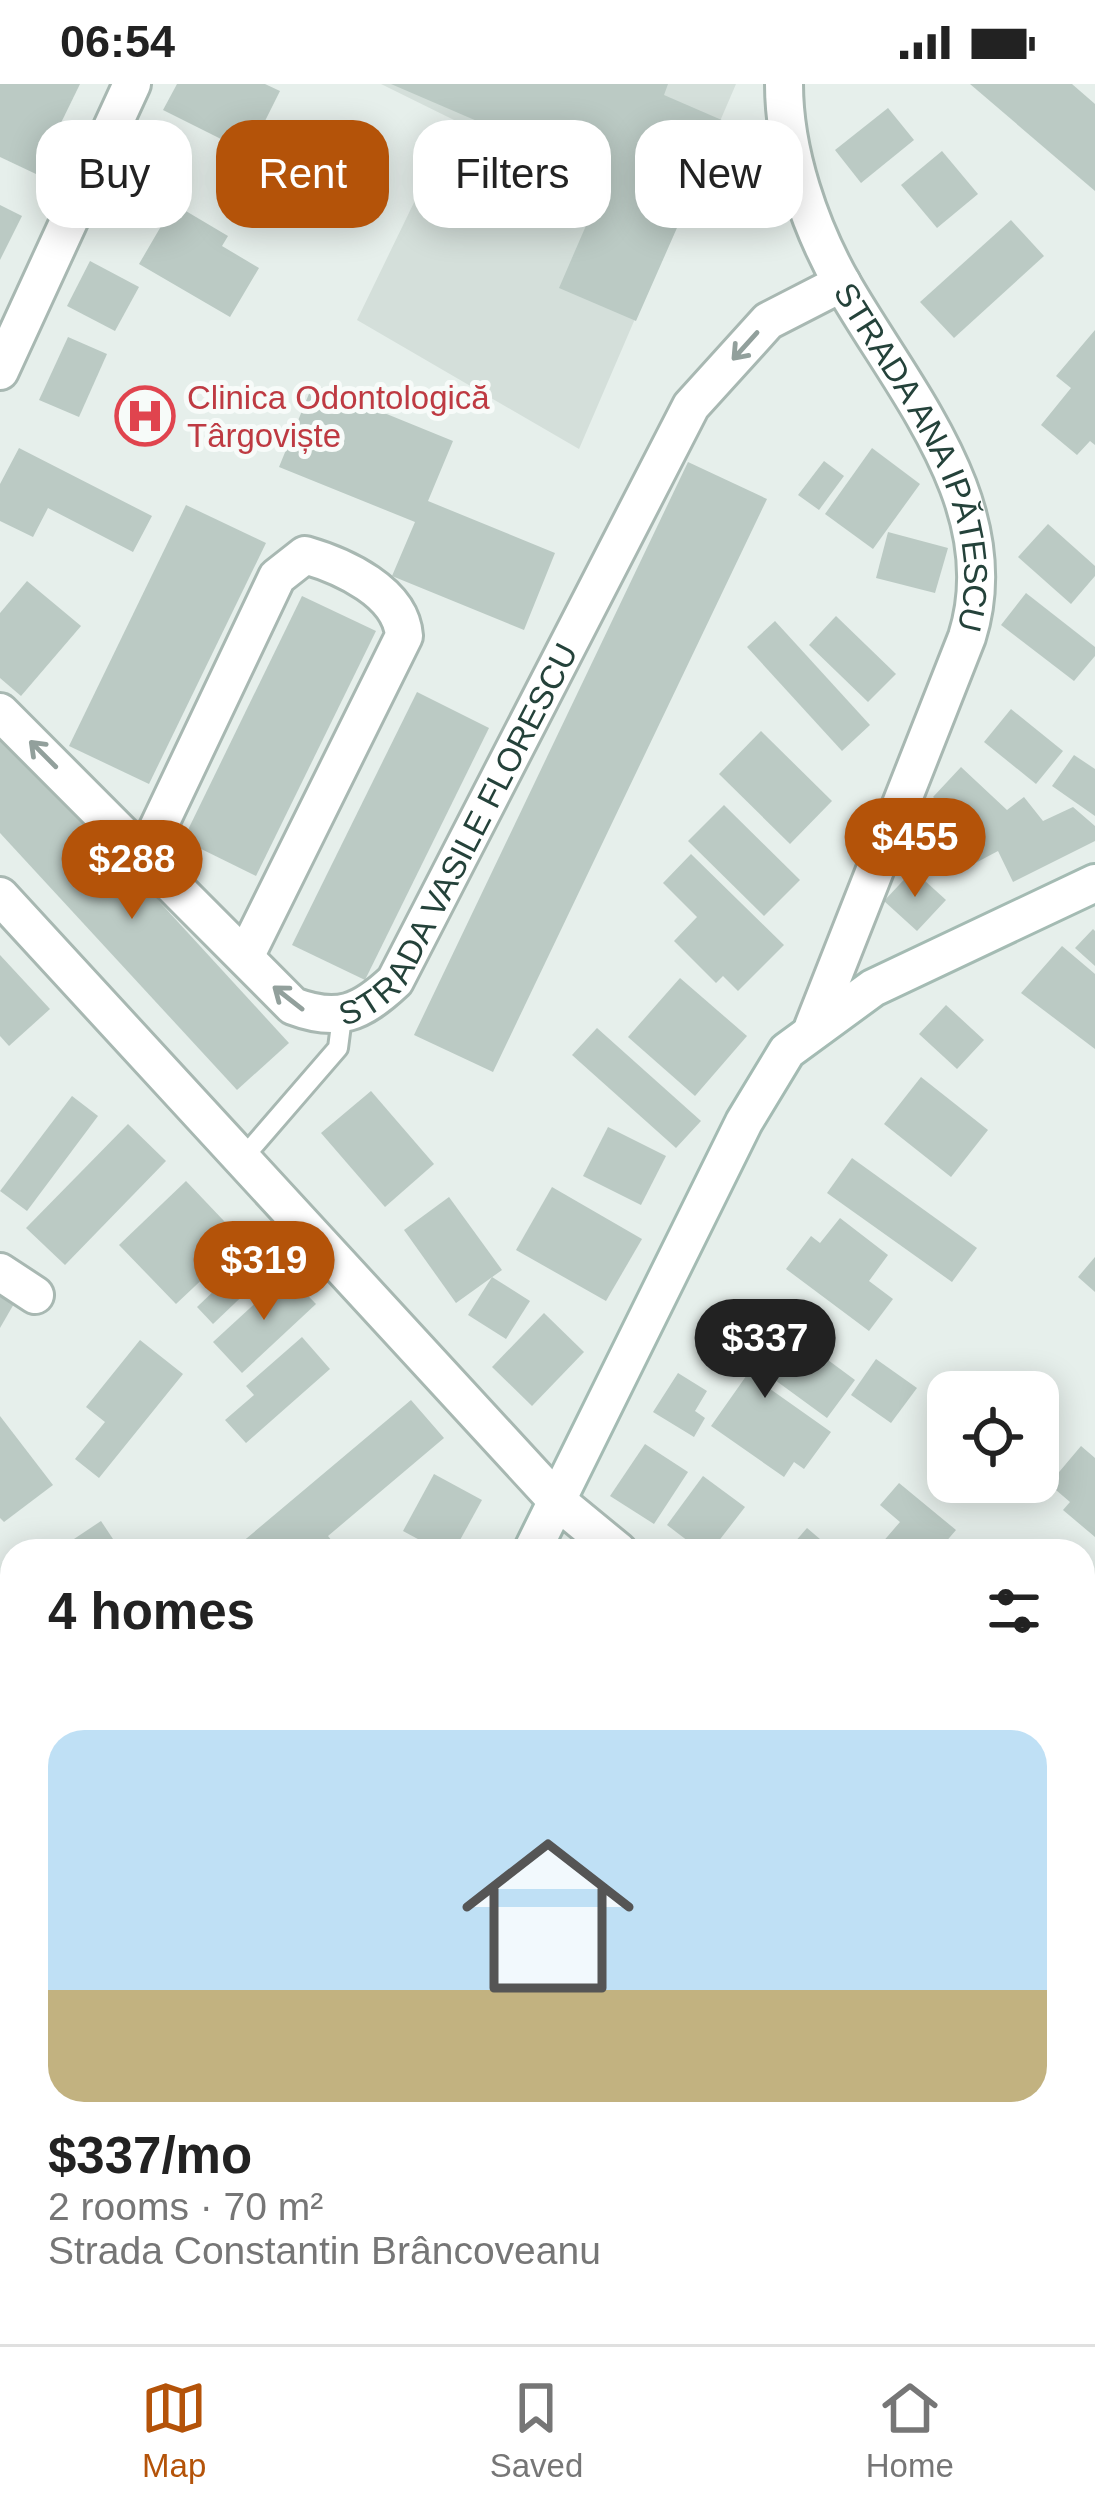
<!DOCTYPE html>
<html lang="en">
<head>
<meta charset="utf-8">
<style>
	:root { --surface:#fff; --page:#f6f6f6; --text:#222; --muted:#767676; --line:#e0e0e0; --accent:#b45309 }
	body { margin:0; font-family:Arial,sans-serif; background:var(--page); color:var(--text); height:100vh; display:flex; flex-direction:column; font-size:45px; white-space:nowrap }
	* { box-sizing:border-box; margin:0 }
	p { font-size:39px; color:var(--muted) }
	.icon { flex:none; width:66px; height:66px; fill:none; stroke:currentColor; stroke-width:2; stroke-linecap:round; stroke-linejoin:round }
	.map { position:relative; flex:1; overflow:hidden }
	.sheet { position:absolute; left:0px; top:1455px; width:1095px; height:807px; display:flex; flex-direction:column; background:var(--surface); border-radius:36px 36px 0 0; box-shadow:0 6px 30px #0003 }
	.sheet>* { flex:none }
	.hud { position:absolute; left:36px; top:36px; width:1023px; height:108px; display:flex; gap:24px }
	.tools { position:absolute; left:927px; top:1287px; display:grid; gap:24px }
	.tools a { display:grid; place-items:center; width:132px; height:132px; border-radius:24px; background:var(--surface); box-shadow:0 6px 30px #0003; font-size:60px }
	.price { position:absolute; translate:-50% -102px; padding:0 27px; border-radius:42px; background:var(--accent); color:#fff; font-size:39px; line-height:78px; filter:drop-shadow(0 3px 6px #0008) }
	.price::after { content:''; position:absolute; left:50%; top:72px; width:36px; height:27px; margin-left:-18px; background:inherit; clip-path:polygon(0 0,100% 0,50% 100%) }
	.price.current { background:#222; color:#fff }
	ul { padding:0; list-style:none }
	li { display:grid; align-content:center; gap:24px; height:636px; padding:0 48px }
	li span { display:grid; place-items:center; height:372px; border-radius:36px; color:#555 }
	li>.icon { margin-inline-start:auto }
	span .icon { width:216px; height:216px; fill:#fffc; stroke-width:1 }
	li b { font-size:51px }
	h2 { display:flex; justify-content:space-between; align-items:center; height:144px; padding:0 48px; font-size:51px }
	.chip { padding:0 42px; border-radius:36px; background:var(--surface); box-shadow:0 6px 30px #0003; font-size:42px; line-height:108px }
	.chip.current { background:var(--accent); color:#fff }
	.status { display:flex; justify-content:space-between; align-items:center; height:84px; padding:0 60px; background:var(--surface); direction:ltr }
	.status svg { height:33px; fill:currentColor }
	.menu { display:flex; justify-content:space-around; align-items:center; height:168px; border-top:3px solid var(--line); background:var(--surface); font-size:33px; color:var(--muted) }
	.menu a { display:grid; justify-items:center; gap:6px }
	.menu .current { color:var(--accent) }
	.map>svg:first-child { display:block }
	.built { fill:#d4dfda }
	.building { fill:#bbcac4 }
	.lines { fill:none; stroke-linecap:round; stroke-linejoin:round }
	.service-casing { stroke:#a8b8b2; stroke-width:24 }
	.pedestrian-casing { stroke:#a8b8b2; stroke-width:33 }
	.minor-casing { stroke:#a8b8b2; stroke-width:42 }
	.tertiary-casing { stroke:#a8b8b2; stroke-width:42 }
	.secondary-casing { stroke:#a4bbb3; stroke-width:42 }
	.service { stroke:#fff; stroke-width:18 }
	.pedestrian { stroke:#fff; stroke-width:27 }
	.minor { stroke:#fff; stroke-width:36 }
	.tertiary { stroke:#fff; stroke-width:36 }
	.secondary { stroke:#fff; stroke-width:36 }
	.oneway { stroke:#92a09c }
	.labels { text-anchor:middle; stroke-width:10; stroke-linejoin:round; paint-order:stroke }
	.health-label { font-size:33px; fill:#be3a42; stroke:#f7fbf9; text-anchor:start }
	.street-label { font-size:33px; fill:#24423a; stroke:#f7fbf9 }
</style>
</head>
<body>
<div class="status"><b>06:54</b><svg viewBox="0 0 49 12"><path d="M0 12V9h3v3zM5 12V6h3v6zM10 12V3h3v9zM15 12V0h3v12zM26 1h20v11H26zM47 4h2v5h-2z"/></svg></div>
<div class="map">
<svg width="1095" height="2260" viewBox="0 0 1095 2260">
	<rect width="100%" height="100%" fill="#e6efeb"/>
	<!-- built -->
	<polygon class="built" points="381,0 736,0 579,365 357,236 454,36"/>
	<!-- building -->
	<g class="building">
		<polygon points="0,0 80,0 36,90 0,73"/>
		<polygon points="177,0 265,0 280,7 249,69 163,26"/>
		<polygon points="391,0 668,0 664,11 724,37 636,237 559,204 607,93"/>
		<polygon points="970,0 1072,0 1095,20 1095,107"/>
		<polygon points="888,24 914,56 861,99 835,66"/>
		<polygon points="942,67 978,110 937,144 901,101"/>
		<polygon points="174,120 228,152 222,162 259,184 230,233 139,180"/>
		<polygon points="0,121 22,132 0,176"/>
		<polygon points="1011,136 1044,172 954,254 920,218"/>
		<polygon points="90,177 139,203 115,247 67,222"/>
		<polygon points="1095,246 1095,361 1090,357 1077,371 1041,341 1071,304 1056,292"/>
		<polygon points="68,253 107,270 79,333 39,316"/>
		<polygon points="313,300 453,357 428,417 555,469 524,546 392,492 415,438 279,383"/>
		<polygon points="19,364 152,432 133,468 48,424 33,453 0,437 0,400"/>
		<polygon points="872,364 920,400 873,465 825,430"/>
		<polygon points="824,377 844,392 819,426 798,411"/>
		<polygon points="688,378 767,415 493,988 414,951"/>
		<polygon points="186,421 266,459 149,700 69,662"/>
		<polygon points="1048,440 1095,482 1095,492 1071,520 1018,473"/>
		<polygon points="888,448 948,464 935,509 876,494"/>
		<polygon points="27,497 81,542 21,612 0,594 0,529"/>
		<polygon points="1026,509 1095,563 1095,572 1074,597 1001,541"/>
		<polygon points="302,512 376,547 256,792 183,756"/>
		<polygon points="836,532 896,590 868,618 809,561"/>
		<polygon points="775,537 870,641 842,667 747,563"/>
		<polygon points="417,608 489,644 365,896 292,861"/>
		<polygon points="1011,625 1063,667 1036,700 984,658"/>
		<polygon points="0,644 289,959 237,1006 0,749"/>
		<polygon points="761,647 832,717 790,760 719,690"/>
		<polygon points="1074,671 1095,685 1095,732 1052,702"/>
		<polygon points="961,683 1007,726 1024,713 1043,737 1073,723 1095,742 1095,757 1013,798 998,767 966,784 940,748 958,737 933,713"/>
		<polygon points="724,721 800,796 764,832 688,757"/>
		<polygon points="691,770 784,861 738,907 723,892 716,899 674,857 697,833 663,799"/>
		<polygon points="913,786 946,816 917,847 884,817"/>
		<polygon points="1093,845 1095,847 1095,882 1075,864"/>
		<polygon points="1062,862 1095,890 1095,965 1021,909"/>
		<polygon points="0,871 50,925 9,962 0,952"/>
		<polygon points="680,894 747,952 695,1012 628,953"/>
		<polygon points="946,921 984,956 957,985 919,950"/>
		<polygon points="597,944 701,1037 676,1064 572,971"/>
		<polygon points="921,993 988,1046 951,1093 884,1040"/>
		<polygon points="371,1007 434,1080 385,1123 321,1049"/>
		<polygon points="72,1012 98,1032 27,1127 0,1107"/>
		<polygon points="128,1040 166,1077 65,1181 26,1144"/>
		<polygon points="608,1043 666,1072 641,1121 583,1092"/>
		<polygon points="852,1074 977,1164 952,1198 827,1109"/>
		<polygon points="186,1097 243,1157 176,1220 119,1161"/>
		<polygon points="552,1103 642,1155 606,1217 516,1166"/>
		<polygon points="449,1113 502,1186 456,1219 404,1146"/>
		<polygon points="840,1134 888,1171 869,1197 893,1215 869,1247 786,1185 811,1152 820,1159"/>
		<polygon points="263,1160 279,1177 213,1240 197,1223"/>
		<polygon points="1095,1173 1095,1208 1078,1193"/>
		<polygon points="287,1190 316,1220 242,1289 213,1258"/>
		<polygon points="492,1193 530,1217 506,1255 468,1231"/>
		<polygon points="0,1209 15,1218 0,1244"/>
		<polygon points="748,1221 789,1248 756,1295 831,1348 804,1385 794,1378 784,1393 711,1342 749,1288 717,1266"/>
		<polygon points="544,1229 584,1268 532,1322 492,1283"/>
		<polygon points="302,1253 330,1285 246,1359 225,1336 254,1311 246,1302"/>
		<polygon points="140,1256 183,1290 99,1394 75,1375 105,1338 86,1323"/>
		<polygon points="784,1261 801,1274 809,1262 855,1296 827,1334 764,1288"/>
		<polygon points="876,1275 917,1304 891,1339 851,1311"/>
		<polygon points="678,1289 707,1307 695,1327 705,1334 694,1353 653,1328"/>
		<polygon points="411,1316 444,1354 328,1452 340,1467 248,1467 241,1459"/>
		<polygon points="948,1321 948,1366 927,1349"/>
		<polygon points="0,1332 53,1401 4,1438 0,1434"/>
		<polygon points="645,1360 688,1388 654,1440 610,1412"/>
		<polygon points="1081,1362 1095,1374 1095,1453 1063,1426 1070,1418 1049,1400"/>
		<polygon points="434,1390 482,1416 454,1467 440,1467 403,1447"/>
		<polygon points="703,1392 745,1423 711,1467 701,1467 667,1441"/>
		<polygon points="899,1399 956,1446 938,1467 875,1467 900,1438 880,1421"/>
		<polygon points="101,1437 121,1467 56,1467"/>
		<polygon points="807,1444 834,1467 787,1467"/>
		<polygon points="1095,1493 1095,1539 1083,1526 1083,1504"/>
		<polygon points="1095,1614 1095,1679 1083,1665 1083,1625"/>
		<polygon points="0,2057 12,2063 12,2214 7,2224 0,2222"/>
		<polygon points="410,2250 488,2250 484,2260 433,2260"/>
		<polygon points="496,2250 610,2250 605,2260 517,2260"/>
		<polygon points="667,2250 884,2250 888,2260 663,2260"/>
	</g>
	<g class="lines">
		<defs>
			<g id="service">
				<polyline points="242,1075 338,964 342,933"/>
				<polyline points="102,2260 105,2250"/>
			</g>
			<polyline id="pedestrian" points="1083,1802 1095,1791"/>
			<g id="minor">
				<path id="s1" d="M784 0C784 68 810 143 843 201 904 307 1008 423 967 553L813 943"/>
				<polyline points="0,287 132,0"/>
				<path id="s2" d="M0 628 293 922C338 939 361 929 395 897L691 322 768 237 842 199"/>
				<path d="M145 771 277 493 305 471C343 482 401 508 404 552L245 873"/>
				<polyline points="0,1188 35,1211"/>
				<polyline points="556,1416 618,1467"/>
				<polyline points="1083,1837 1095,1847"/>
			</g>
			<g id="tertiary">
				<polyline points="0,812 556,1416"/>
				<polyline points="0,1974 12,1987"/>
			</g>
			<g id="secondary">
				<polyline points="532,1467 744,1038 787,967 873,904 1095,799"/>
				<polyline points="180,2260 184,2250"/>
			</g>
		</defs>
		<!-- service casing -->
		<use href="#service" class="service-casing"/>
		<!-- pedestrian casing -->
		<use href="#pedestrian" class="pedestrian-casing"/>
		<!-- minor casing -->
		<use href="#minor" class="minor-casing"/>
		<!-- tertiary casing -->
		<use href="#tertiary" class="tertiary-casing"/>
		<!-- secondary casing -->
		<use href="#secondary" class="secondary-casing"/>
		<!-- service -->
		<use href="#service" class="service"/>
		<!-- pedestrian -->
		<use href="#pedestrian" class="pedestrian"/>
		<!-- minor -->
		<use href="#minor" class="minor"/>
		<!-- tertiary -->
		<use href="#tertiary" class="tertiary"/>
		<!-- secondary -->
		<use href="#secondary" class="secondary"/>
	</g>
	<!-- one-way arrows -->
	<defs><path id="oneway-shaft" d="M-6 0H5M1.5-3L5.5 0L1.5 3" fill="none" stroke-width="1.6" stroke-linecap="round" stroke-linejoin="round" transform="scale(3)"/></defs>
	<g class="oneway">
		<use href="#oneway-shaft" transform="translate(745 262) rotate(132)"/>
		<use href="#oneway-shaft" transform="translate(43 670) rotate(-135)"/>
		<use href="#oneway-shaft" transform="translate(288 914) rotate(-142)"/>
	</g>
	<!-- icons -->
	<defs>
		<symbol id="hospital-ring" viewBox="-11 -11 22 22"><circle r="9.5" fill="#f7fbf9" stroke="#e0444e" stroke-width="1.5"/><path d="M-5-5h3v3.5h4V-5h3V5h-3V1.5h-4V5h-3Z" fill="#e0444e"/></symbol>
	</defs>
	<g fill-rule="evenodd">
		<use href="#hospital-ring" x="112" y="299" width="66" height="66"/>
	</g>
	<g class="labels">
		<!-- health labels -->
		<g class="health-label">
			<text x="187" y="325">Clinica Odontologică<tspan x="187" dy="38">Târgoviște</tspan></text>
		</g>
		<!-- street labels -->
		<g class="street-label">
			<text dy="12" stroke="none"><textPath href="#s1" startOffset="402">STRADA ANA IPĂTESCU</textPath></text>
			<text dy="12" stroke="none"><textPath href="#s2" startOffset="684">STRADA VASILE FLORESCU</textPath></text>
		</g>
	</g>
</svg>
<div class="tools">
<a><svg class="icon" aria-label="locate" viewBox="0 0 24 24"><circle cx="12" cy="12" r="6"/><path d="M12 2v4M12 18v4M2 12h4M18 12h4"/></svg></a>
</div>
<b class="price" style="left:915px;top:816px">$455</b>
<b class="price" style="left:132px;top:838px">$288</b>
<b class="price" style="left:264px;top:1239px">$319</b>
<b class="price current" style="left:765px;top:1317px">$337</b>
<div class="hud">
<a class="chip">Buy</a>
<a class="chip current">Rent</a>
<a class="chip">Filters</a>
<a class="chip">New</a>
</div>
<section class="sheet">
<h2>4 homes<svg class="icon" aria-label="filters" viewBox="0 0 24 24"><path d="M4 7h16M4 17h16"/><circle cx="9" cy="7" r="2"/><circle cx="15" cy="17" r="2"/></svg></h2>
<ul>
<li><span style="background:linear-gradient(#bfe0f5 70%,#c2b280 0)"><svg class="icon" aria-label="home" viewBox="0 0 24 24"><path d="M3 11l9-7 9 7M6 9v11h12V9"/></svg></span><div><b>$337/mo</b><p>2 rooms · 70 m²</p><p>Strada Constantin Brâncoveanu</p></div></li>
</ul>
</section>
</div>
<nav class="menu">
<a class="current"><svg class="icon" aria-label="map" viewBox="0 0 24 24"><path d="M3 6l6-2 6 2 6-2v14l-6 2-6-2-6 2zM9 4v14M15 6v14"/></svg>Map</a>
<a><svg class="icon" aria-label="saved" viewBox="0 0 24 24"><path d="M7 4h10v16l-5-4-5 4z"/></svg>Saved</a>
<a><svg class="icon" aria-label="home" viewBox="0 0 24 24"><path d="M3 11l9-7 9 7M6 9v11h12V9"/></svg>Home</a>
</nav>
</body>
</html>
